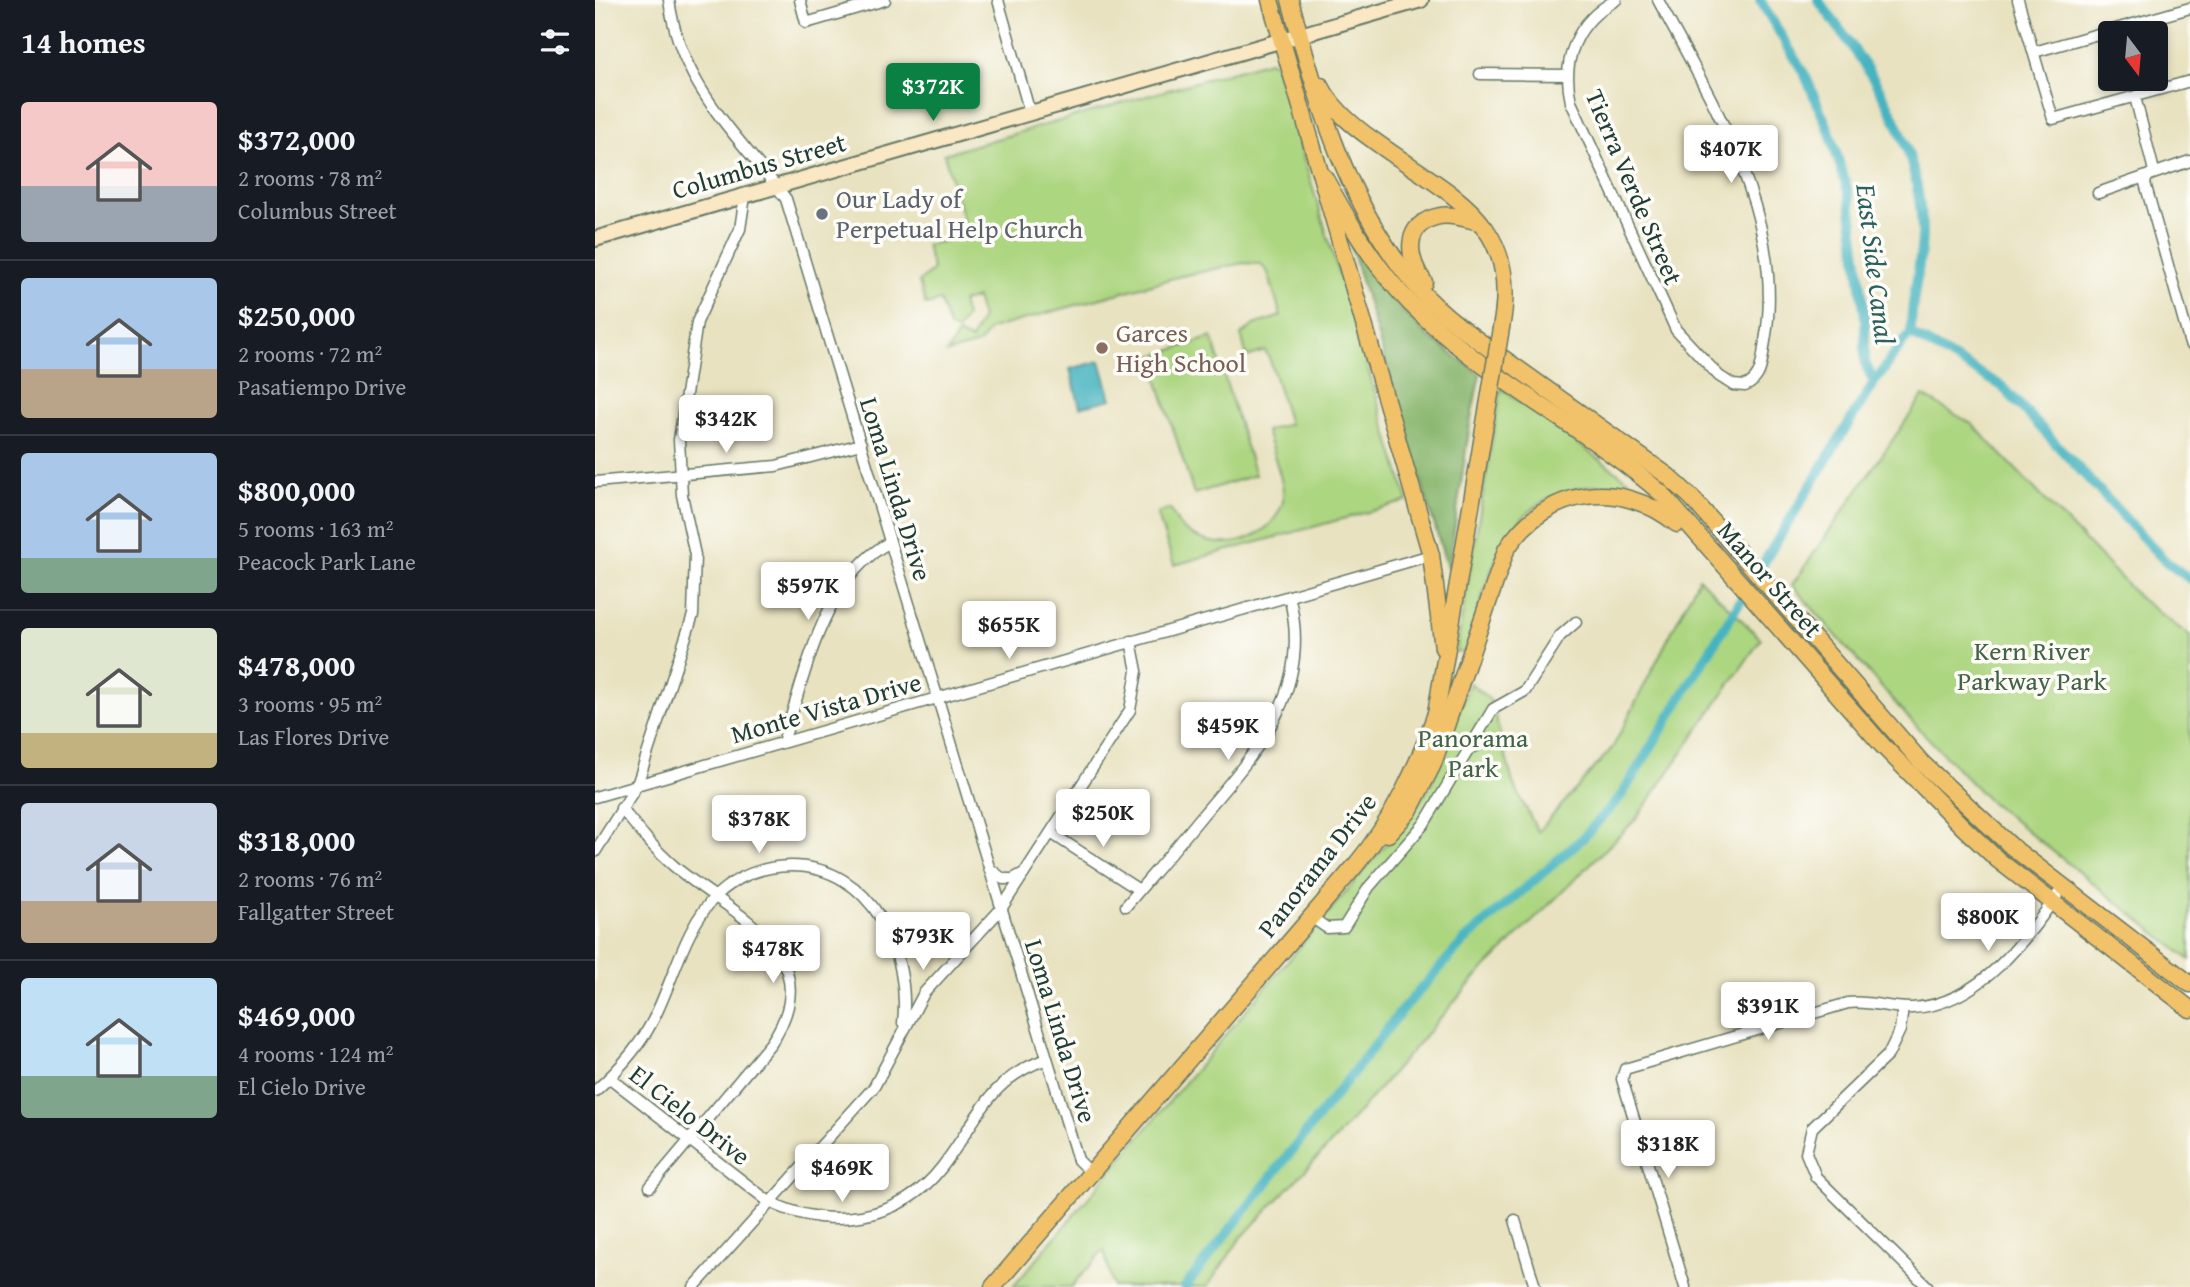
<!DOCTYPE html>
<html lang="en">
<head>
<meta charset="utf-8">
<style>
	:root { --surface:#171b24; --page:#20242c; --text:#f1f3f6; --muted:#9ea1a6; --line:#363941; --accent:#0b8043 }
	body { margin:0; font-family:"Gentium Book Plus",serif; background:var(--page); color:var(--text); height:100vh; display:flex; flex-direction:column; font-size:26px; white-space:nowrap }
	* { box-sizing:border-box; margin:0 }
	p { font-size:23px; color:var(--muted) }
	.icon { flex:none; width:38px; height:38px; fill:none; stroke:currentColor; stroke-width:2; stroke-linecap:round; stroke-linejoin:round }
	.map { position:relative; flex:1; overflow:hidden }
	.side { display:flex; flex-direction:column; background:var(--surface); width:595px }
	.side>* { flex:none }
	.needle { width:46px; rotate:164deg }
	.controls { position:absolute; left:1503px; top:21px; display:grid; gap:14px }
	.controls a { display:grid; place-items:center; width:70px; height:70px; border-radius:7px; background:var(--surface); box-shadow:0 4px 10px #0003; font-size:35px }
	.price { position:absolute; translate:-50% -60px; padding:0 16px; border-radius:7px; background:#fff; color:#222; font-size:23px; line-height:46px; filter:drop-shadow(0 2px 4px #0008) }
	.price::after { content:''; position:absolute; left:50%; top:42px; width:21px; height:16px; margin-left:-10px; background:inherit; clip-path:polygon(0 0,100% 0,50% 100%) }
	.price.selected { background:var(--accent); color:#fff }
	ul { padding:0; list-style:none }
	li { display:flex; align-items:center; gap:21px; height:175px; padding:0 21px }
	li+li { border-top:2px solid var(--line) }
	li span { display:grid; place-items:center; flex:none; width:196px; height:140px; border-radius:7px; color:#555 }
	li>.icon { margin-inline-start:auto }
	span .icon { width:84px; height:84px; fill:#fffc; stroke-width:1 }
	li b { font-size:30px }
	h2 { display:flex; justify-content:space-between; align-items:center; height:84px; padding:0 21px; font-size:30px }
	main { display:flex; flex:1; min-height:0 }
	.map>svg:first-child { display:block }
	.green { fill:#add681; stroke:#668a5a; stroke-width:2 }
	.forest { fill:#8ab76f; stroke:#547a52; stroke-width:2 }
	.water { fill:#45b3c0; stroke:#32787a; stroke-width:2 }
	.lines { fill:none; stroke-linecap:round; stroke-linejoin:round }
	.canal { stroke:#45b3c0; stroke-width:10 }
	.minor-casing { stroke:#657765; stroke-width:13 }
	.secondary-casing { stroke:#657765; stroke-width:18 }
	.primary-casing { stroke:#657765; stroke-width:19 }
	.minor { stroke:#fff; stroke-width:10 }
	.secondary { stroke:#fae7c3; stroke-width:14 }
	.primary { stroke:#f2c26a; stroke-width:16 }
	.primary-bridge-casing { stroke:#657765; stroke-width:19; stroke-linecap:butt }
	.primary-bridge { stroke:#f2c26a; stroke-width:16 }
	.worship-dot { fill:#6b7280; stroke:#fdfcf7; stroke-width:2.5 }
	.education-dot { fill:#8d6e63; stroke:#fdfcf7; stroke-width:2.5 }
	.labels { text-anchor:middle; stroke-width:7; stroke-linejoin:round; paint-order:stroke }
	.street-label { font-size:26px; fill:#1f3d34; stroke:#fdfcf7 }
	.worship-label { font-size:26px; fill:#5b616d; stroke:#fdfcf7; text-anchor:start }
	.education-label { font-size:26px; fill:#785e54; stroke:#fdfcf7; text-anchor:start }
	.park-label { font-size:26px; fill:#426347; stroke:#fdfcf7 }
	.water-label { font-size:28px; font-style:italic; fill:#2a605e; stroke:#fdfcf7 }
</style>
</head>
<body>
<main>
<section class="side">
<h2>14 homes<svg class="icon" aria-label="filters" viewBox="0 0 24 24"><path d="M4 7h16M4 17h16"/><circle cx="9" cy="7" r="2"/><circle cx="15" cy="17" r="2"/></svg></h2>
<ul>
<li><span style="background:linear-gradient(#f6c9c9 60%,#9aa5b1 0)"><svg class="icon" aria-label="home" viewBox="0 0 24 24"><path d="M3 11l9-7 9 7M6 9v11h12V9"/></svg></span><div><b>$372,000</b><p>2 rooms · 78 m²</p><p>Columbus Street</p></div></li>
<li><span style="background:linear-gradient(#a9c7e8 65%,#b9a48a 0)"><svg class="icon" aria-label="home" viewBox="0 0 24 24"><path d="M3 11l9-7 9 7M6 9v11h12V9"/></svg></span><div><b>$250,000</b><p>2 rooms · 72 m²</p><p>Pasatiempo Drive</p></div></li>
<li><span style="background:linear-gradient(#a9c7e8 75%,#7fa58c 0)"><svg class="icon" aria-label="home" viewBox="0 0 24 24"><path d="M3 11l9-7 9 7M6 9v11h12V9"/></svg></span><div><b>$800,000</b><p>5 rooms · 163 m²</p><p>Peacock Park Lane</p></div></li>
<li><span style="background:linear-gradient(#dfe7d0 75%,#c2b280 0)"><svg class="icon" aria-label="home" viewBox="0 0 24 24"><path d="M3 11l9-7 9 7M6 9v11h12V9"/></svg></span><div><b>$478,000</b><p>3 rooms · 95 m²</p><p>Las Flores Drive</p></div></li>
<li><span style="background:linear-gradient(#c9d6e8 70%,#b9a48a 0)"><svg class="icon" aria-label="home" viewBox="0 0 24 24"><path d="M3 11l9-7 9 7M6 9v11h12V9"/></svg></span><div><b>$318,000</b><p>2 rooms · 76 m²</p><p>Fallgatter Street</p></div></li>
<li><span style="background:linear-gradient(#bfe0f5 70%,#7fa58c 0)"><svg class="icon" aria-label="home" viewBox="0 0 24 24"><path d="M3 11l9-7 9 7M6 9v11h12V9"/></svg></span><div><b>$469,000</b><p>4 rooms · 124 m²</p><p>El Cielo Drive</p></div></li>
</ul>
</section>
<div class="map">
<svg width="1595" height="1287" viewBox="0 0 1595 1287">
	<rect width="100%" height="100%" fill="#fdfcf7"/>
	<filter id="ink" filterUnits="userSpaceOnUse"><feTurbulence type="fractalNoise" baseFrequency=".0143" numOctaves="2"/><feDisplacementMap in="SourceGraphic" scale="14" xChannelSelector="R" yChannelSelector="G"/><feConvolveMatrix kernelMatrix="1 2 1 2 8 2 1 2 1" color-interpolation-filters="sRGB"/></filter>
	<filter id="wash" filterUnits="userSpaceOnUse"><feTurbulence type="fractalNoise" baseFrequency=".00686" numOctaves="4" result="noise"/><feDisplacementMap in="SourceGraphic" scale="28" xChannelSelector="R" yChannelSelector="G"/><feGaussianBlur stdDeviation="1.57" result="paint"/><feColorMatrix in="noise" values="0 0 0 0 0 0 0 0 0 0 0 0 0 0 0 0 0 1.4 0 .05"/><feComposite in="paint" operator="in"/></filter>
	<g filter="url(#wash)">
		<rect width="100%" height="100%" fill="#e8e2c0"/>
		<!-- green -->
		<g class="green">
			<path d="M674 61 680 64 813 501 579 565 562 513 575 509C579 515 582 523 587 528 619 555 671 545 687 505 693 488 676 449 671 431L694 424 675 360 670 351 652 357 646 335 659 325 686 316 673 273 666 264 648 263 586 276 395 329 384 344 352 353 363 334 376 340 387 318 381 298 367 302 371 316 362 331 354 327 345 301 331 305 324 282 338 270 331 245 370 237 367 226 370 225 349 154Z"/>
			<polygon points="617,337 660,475 599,494 555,357"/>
			<path d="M906 388 1051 493C1037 493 1023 485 1009 485 905 490 896 573 870 653L861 652Z"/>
			<polygon points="1328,396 1377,424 1547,600 1595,636 1595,960 1392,799 1309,713 1197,585"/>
			<polygon points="1104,578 1166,639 1041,819 880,978 743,1136 645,1239 612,1287 518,1287 509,1250 476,1287 418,1287 820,810 836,784 875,683 896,701 918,783 943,832 1018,747"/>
		</g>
		<!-- forest -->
		<polygon class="forest" points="754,240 802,305 833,337 885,374 875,423 853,570"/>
		<!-- water -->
		<polygon class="water" points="505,361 516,399 485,407 475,369"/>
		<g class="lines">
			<!-- canal -->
			<g class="canal">
				<polyline points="1165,0 1210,75 1235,133 1254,195 1270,317 1270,363 1279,382"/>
				<path d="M1223 0C1278 73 1324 137 1327 232 1327 266 1315 299 1316 334"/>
				<polyline points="1316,334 1407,386 1570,561 1595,579"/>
				<path d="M590 1287 807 1010 869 941 987 839 1026 796 1279 382C1294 367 1299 348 1316 334"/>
			</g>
		</g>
	</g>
	<g filter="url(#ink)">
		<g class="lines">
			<defs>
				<g id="minor">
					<path d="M74 0C86 88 141 132 191 199L483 1160 495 1172"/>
					<polyline points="205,0 211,23 290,0"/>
					<polyline points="403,0 435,113"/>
					<path d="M1021 0C982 21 966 59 976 102L1081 330 1124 376 1138 385 1150 386C1168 379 1167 358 1170 341 1192 219 1118 104 1063 0"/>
					<polyline points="1423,0 1458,119 1595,81"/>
					<polyline points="1439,52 1595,8"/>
					<polyline points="885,74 972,75"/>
					<polyline points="1540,97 1559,171 1552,177 1550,183 1595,344"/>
					<polyline points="1503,193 1595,161"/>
					<polyline points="0,482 181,466 266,444"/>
					<path d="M188 742C211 674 227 579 295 542"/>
					<polyline points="876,748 892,742"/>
					<polyline points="0,797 836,555"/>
					<path d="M26 808C43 829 60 850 80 867 136 914 237 953 176 1043L55 1187"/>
					<polyline points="456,833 544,890"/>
					<polyline points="0,852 42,785 98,615 100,555 87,495 84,440 102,322 145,229 150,196"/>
					<polyline points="394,868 408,879 418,879 429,873"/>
					<path d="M531 906C558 874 585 843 611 811 667 746 718 686 694 596"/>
					<polyline points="716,917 732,928 749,927 774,887 829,824 898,709 930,691 965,636 981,622"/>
					<polyline points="1308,1008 1305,1030 1293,1055 1217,1128 1211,1153 1221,1177 1333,1287"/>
					<path d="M15 1078 173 1201C233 1231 305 1222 347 1167 383 1121 392 1079 452 1059"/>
					<path d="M0 1091C25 1069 48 1043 62 1012 80 974 92 923 123 894 143 876 169 866 196 866 278 866 316 953 308 1023"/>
					<polyline points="920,1220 940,1287"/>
					<polyline points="99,1287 279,1087 329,993 406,909 535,710 542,671 536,641"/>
					<path d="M1090 1287 1027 1079 1030 1069 1253 1003C1275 1000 1295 1009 1317 1008 1385 1005 1432 938 1468 887"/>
				</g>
				<polyline id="secondary" points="0,239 826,0"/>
				<g id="primary">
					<polyline points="675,0 836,555 848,648"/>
					<path d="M695 0C723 102 752 207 823 288 851 320 891 346 926 371 975 406 1024 441 1073 476L1096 497 1327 763 1417 847 1595 984"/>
					<path d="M726 86C737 109 758 126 778 140 854 196 927 219 906 328"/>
					<path d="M729 177C754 222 780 268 816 304 890 379 988 425 1067 494L1287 745 1368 827 1403 860 1595 1009"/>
					<path d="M829 282C812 258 807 223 845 216 857 214 872 219 884 222"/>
					<path d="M793 834 814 811 838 764 911 550C951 487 1026 478 1082 524"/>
					<path d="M398 1287 760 866C798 820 822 769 841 713L895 394"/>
				</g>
			</defs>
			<!-- minor casing -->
			<use href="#minor" class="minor-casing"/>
			<!-- secondary casing -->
			<use href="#secondary" class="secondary-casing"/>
			<!-- primary casing -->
			<use href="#primary" class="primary-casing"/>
			<!-- minor -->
			<use href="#minor" class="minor"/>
			<!-- secondary -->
			<use href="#secondary" class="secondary"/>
			<!-- primary -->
			<use href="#primary" class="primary"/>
			<defs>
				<polyline id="primary-bridge" points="895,394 906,328"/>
			</defs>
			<!-- primary-bridge casing -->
			<use href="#primary-bridge" class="primary-bridge-casing"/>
			<!-- primary-bridge -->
			<use href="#primary-bridge" class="primary-bridge"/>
		</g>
	</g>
	<!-- markers -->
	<circle class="worship-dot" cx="227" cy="214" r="7"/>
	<circle class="education-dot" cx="507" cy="348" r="7"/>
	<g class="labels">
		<!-- street labels -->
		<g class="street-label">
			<text transform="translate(164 166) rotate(-16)" y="9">Columbus Street</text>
			<text transform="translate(1039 187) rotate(67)" y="9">Tierra Verde Street</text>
			<text transform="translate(301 489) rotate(73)" y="9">Loma Linda Drive</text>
			<text transform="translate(1175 579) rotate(49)" y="9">Manor Street</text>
			<text transform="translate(231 708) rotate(-16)" y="9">Monte Vista Drive</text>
			<text transform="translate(722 865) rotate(-52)" y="9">Panorama Drive</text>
			<text transform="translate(466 1031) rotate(73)" y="9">Loma Linda Drive</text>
			<text transform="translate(95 1115) rotate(38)" y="9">El Cielo Drive</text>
		</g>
		<!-- worship labels -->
		<g class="worship-label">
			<text x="241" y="208">Our Lady of<tspan x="241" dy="30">Perpetual Help Church</tspan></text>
		</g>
		<!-- education labels -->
		<g class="education-label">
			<text x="521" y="342">Garces<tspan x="521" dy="30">High School</tspan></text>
		</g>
		<!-- park labels -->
		<g class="park-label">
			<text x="1437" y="660">Kern River<tspan x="1437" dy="30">Parkway Park</tspan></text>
			<text x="878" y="747">Panorama<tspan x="878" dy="30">Park</tspan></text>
		</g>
		<!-- water labels -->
		<g class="water-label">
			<text transform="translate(1281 264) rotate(83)" y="10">East Side Canal</text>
		</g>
	</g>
</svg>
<div class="controls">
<a><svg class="needle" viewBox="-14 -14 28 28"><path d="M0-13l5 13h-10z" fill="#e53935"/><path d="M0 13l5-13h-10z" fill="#9ea1a6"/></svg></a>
</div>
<b class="price selected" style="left:338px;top:123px">$372K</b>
<b class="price" style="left:1136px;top:185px">$407K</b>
<b class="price" style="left:131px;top:455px">$342K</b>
<b class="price" style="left:213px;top:622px">$597K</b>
<b class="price" style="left:414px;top:661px">$655K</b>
<b class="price" style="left:633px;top:762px">$459K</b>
<b class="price" style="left:508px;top:849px">$250K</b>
<b class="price" style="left:164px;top:855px">$378K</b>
<b class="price" style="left:1393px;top:953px">$800K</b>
<b class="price" style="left:328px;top:972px">$793K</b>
<b class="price" style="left:178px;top:985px">$478K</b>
<b class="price" style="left:1173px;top:1042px">$391K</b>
<b class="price" style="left:1073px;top:1180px">$318K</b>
<b class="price" style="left:247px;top:1204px">$469K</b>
</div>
</main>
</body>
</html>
